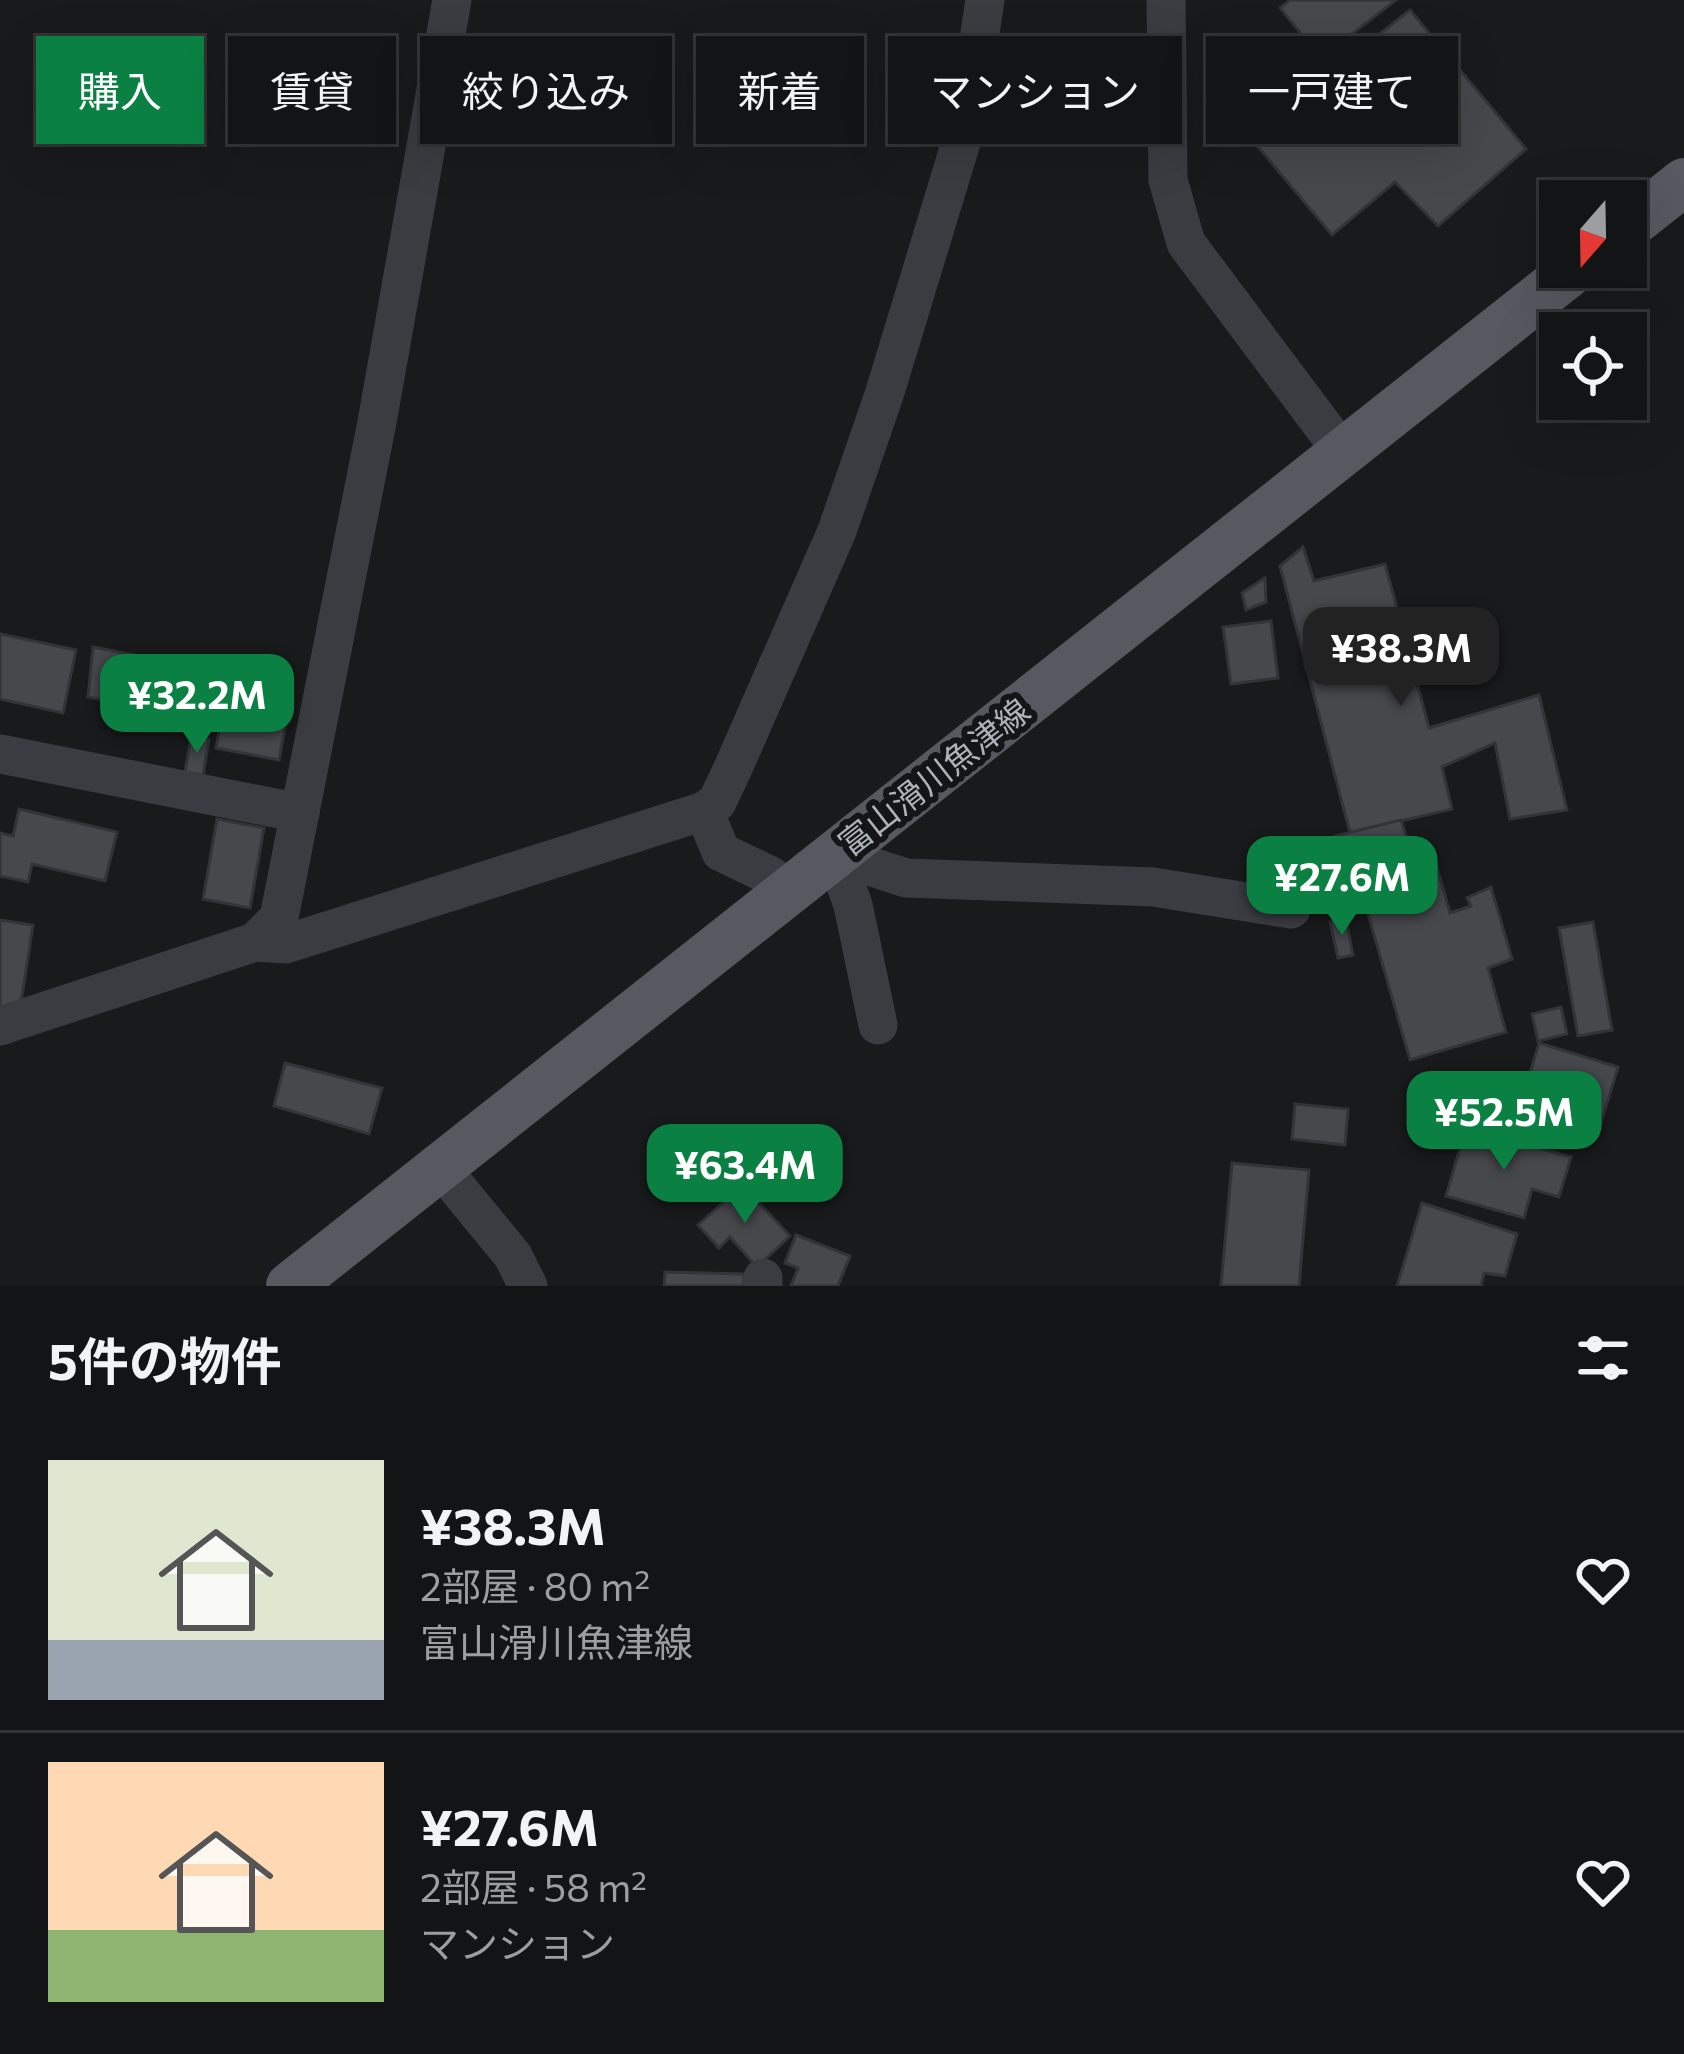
<!DOCTYPE html>
<html lang="ja">
<head>
<meta charset="utf-8">
<style>
	:root { --surface:#131415; --page:#1c1d1e; --text:#f1f3f6; --muted:#9d9ea0; --line:#323334; --accent:#0b8043 }
	body { margin:0; font-family:Commissioner,"Noto Sans JP",sans-serif; background:var(--page); color:var(--text); height:100vh; display:flex; flex-direction:column; font-size:45px; white-space:nowrap }
	* { box-sizing:border-box; margin:0 }
	p { font-size:39px; color:var(--muted) }
	.icon { flex:none; width:66px; height:66px; fill:none; stroke:currentColor; stroke-width:2; stroke-linecap:round; stroke-linejoin:round }
	.map { position:relative; height:1286px; overflow:hidden }
	.details { display:flex; flex-direction:column; background:var(--surface); flex:1 }
	.details>* { flex:none }
	.guide { position:absolute; left:36px; top:36px; width:1614px; height:108px; display:flex; gap:24px }
	.needle { width:78px; rotate:200deg }
	.buttons { position:absolute; left:1539px; top:180px; display:grid; gap:24px }
	.buttons a { display:grid; place-items:center; width:108px; height:108px; border-radius:0px; background:var(--surface); box-shadow:0 12px 48px #0002,0 0 0 3px var(--line); font-size:60px }
	.price { position:absolute; translate:-50% -102px; padding:0 27px; border-radius:24px; background:var(--accent); color:#fff; font-size:39px; line-height:78px; filter:drop-shadow(0 3px 6px #0008) }
	.price::after { content:''; position:absolute; left:50%; top:72px; width:36px; height:27px; margin-left:-18px; background:inherit; clip-path:polygon(0 0,100% 0,50% 100%) }
	.price.selected { background:#222; color:#fff }
	ul { padding:0; list-style:none }
	li { display:flex; align-items:center; gap:36px; height:300px; padding:0 48px }
	li+li { border-top:3px solid var(--line) }
	li span { display:grid; place-items:center; flex:none; width:336px; height:240px; border-radius:0px; color:#555 }
	li>.icon { margin-inline-start:auto }
	span .icon { width:144px; height:144px; fill:#fffc; stroke-width:1 }
	li b { font-size:51px }
	h2 { display:flex; justify-content:space-between; align-items:center; height:144px; padding:0 48px; font-size:51px }
	.chip { padding:0 42px; border-radius:0px; background:var(--surface); box-shadow:0 12px 48px #0002,0 0 0 3px var(--line); font-size:42px; line-height:108px }
	.chip.selected { background:var(--accent); color:#fff }
	.map>svg:first-child { display:block }
	.building { fill:#46484c; stroke:#333438; stroke-width:3 }
	.lines { fill:none; stroke-linecap:round; stroke-linejoin:round }
	.minor { stroke:#3a3c41; stroke-width:39 }
	.major { stroke:#565a60; stroke-width:48 }
	.labels { text-anchor:middle; stroke-width:12; stroke-linejoin:round; paint-order:stroke }
	.street-label { font-size:33px; fill:#acb3bb; stroke:#141517 }
</style>
</head>
<body>
<div class="map">
<svg width="1684" height="1286" viewBox="0 0 1684 1286">
	<rect width="100%" height="100%" fill="#191a1c"/>
	<!-- building -->
	<g class="building">
		<polygon points="1290,0 1396,0 1321,58 1280,8"/>
		<polygon points="1410,10 1526,149 1438,226 1395,182 1332,235 1249,136"/>
		<polygon points="1303,547 1314,581 1385,564 1429,728 1539,695 1567,810 1510,819 1495,743 1442,767 1452,809 1350,833 1280,566"/>
		<polygon points="1265,578 1266,602 1246,610 1242,593"/>
		<polygon points="1271,621 1278,678 1231,684 1223,627"/>
		<polygon points="0,634 76,650 63,713 0,699"/>
		<polygon points="93,647 216,671 208,720 88,697"/>
		<polygon points="227,689 290,701 279,760 216,748"/>
		<polygon points="191,736 209,739 203,775 185,772"/>
		<polygon points="19,809 117,832 105,881 32,864 28,882 0,876 0,833 13,836"/>
		<polygon points="217,819 264,828 250,908 203,899"/>
		<polygon points="1401,820 1411,852 1431,848 1436,864 1391,877 1389,866 1347,874 1335,836"/>
		<polygon points="1436,864 1450,913 1471,906 1467,898 1491,887 1512,959 1488,968 1506,1032 1410,1060 1360,886"/>
		<polygon points="1346,919 1353,955 1338,958 1330,922"/>
		<polygon points="0,920 33,925 21,1003 0,1008"/>
		<polygon points="1593,922 1612,1030 1578,1036 1559,928"/>
		<polygon points="1561,1007 1567,1034 1538,1041 1532,1014"/>
		<polygon points="1539,1043 1618,1067 1597,1137 1518,1113"/>
		<polygon points="285,1063 382,1088 369,1134 274,1106"/>
		<polygon points="1295,1104 1348,1109 1345,1145 1292,1139"/>
		<polygon points="1466,1127 1571,1157 1559,1197 1532,1189 1524,1218 1446,1196"/>
		<polygon points="1232,1163 1309,1170 1299,1286 1221,1286"/>
		<polygon points="742,1185 790,1236 757,1267 730,1237 719,1248 698,1225"/>
		<polygon points="1422,1203 1517,1234 1505,1276 1484,1273 1481,1286 1397,1286"/>
		<polygon points="796,1235 850,1256 838,1286 791,1286 798,1268 785,1263"/>
		<polygon points="665,1272 744,1274 744,1286 664,1286"/>
	</g>
	<g class="lines">
		<!-- minor -->
		<g class="minor">
			<polyline points="1166,0 1168,180 1186,243 1344,454"/>
			<polyline points="0,754 300,813"/>
			<polyline points="835,855 906,878 1153,887 1291,909"/>
			<polyline points="835,855 853,905 878,1025"/>
			<polyline points="786,893 771,876 721,852 704,811 717,802 733,768 837,531 884,395 966,126 985,0"/>
			<polyline points="255,942 286,944 704,811"/>
			<polyline points="0,1026 255,942 279,918 377,422 452,0"/>
			<polyline points="440,1167 513,1256 528,1286"/>
			<polyline points="763,1286 763,1278"/>
		</g>
		<!-- major -->
		<g class="major">
			<polyline points="1626,228 1684,182"/>
			<polyline points="290,1286 1577,267"/>
		</g>
	</g>
	<g class="labels">
		<!-- street labels -->
		<g class="street-label">
			<text transform="translate(934 777) rotate(-38)" y="12">富山滑川魚津線</text>
		</g>
	</g>
</svg>
<div class="buttons">
<a><svg class="needle" viewBox="-14 -14 28 28"><path d="M0-13l5 13h-10z" fill="#e53935"/><path d="M0 13l5-13h-10z" fill="#9d9ea0"/></svg></a>
<a><svg class="icon" aria-label="locate" viewBox="0 0 24 24"><circle cx="12" cy="12" r="6"/><path d="M12 2v4M12 18v4M2 12h4M18 12h4"/></svg></a>
</div>
<b class="price selected" style="left:1401px;top:709px">¥38.3M</b>
<b class="price" style="left:197px;top:756px">¥32.2M</b>
<b class="price" style="left:1342px;top:938px">¥27.6M</b>
<b class="price" style="left:1504px;top:1173px">¥52.5M</b>
<b class="price" style="left:745px;top:1226px">¥63.4M</b>
<div class="guide">
<a class="chip selected">購入</a>
<a class="chip">賃貸</a>
<a class="chip">絞り込み</a>
<a class="chip">新着</a>
<a class="chip">マンション</a>
<a class="chip">一戸建て</a>
</div>
</div>
<section class="details">
<h2>5件の物件<svg class="icon" aria-label="filters" viewBox="0 0 24 24"><path d="M4 7h16M4 17h16"/><circle cx="9" cy="7" r="2"/><circle cx="15" cy="17" r="2"/></svg></h2>
<ul>
<li><span style="background:linear-gradient(#dfe7d0 75%,#9aa5b1 0)"><svg class="icon" aria-label="home" viewBox="0 0 24 24"><path d="M3 11l9-7 9 7M6 9v11h12V9"/></svg></span><div><b>¥38.3M</b><p>2部屋 · 80 m²</p><p>富山滑川魚津線</p></div><svg class="icon" aria-label="heart" viewBox="0 0 24 24"><path d="M12 20l-8-8c-3-5 5-10 8-4 3-6 11-1 8 4z"/></svg></li>
<li><span style="background:linear-gradient(#ffd9b3 70%,#8fb573 0)"><svg class="icon" aria-label="home" viewBox="0 0 24 24"><path d="M3 11l9-7 9 7M6 9v11h12V9"/></svg></span><div><b>¥27.6M</b><p>2部屋 · 58 m²</p><p>マンション</p></div><svg class="icon" aria-label="heart" viewBox="0 0 24 24"><path d="M12 20l-8-8c-3-5 5-10 8-4 3-6 11-1 8 4z"/></svg></li>
</ul>
</section>
</body>
</html>
